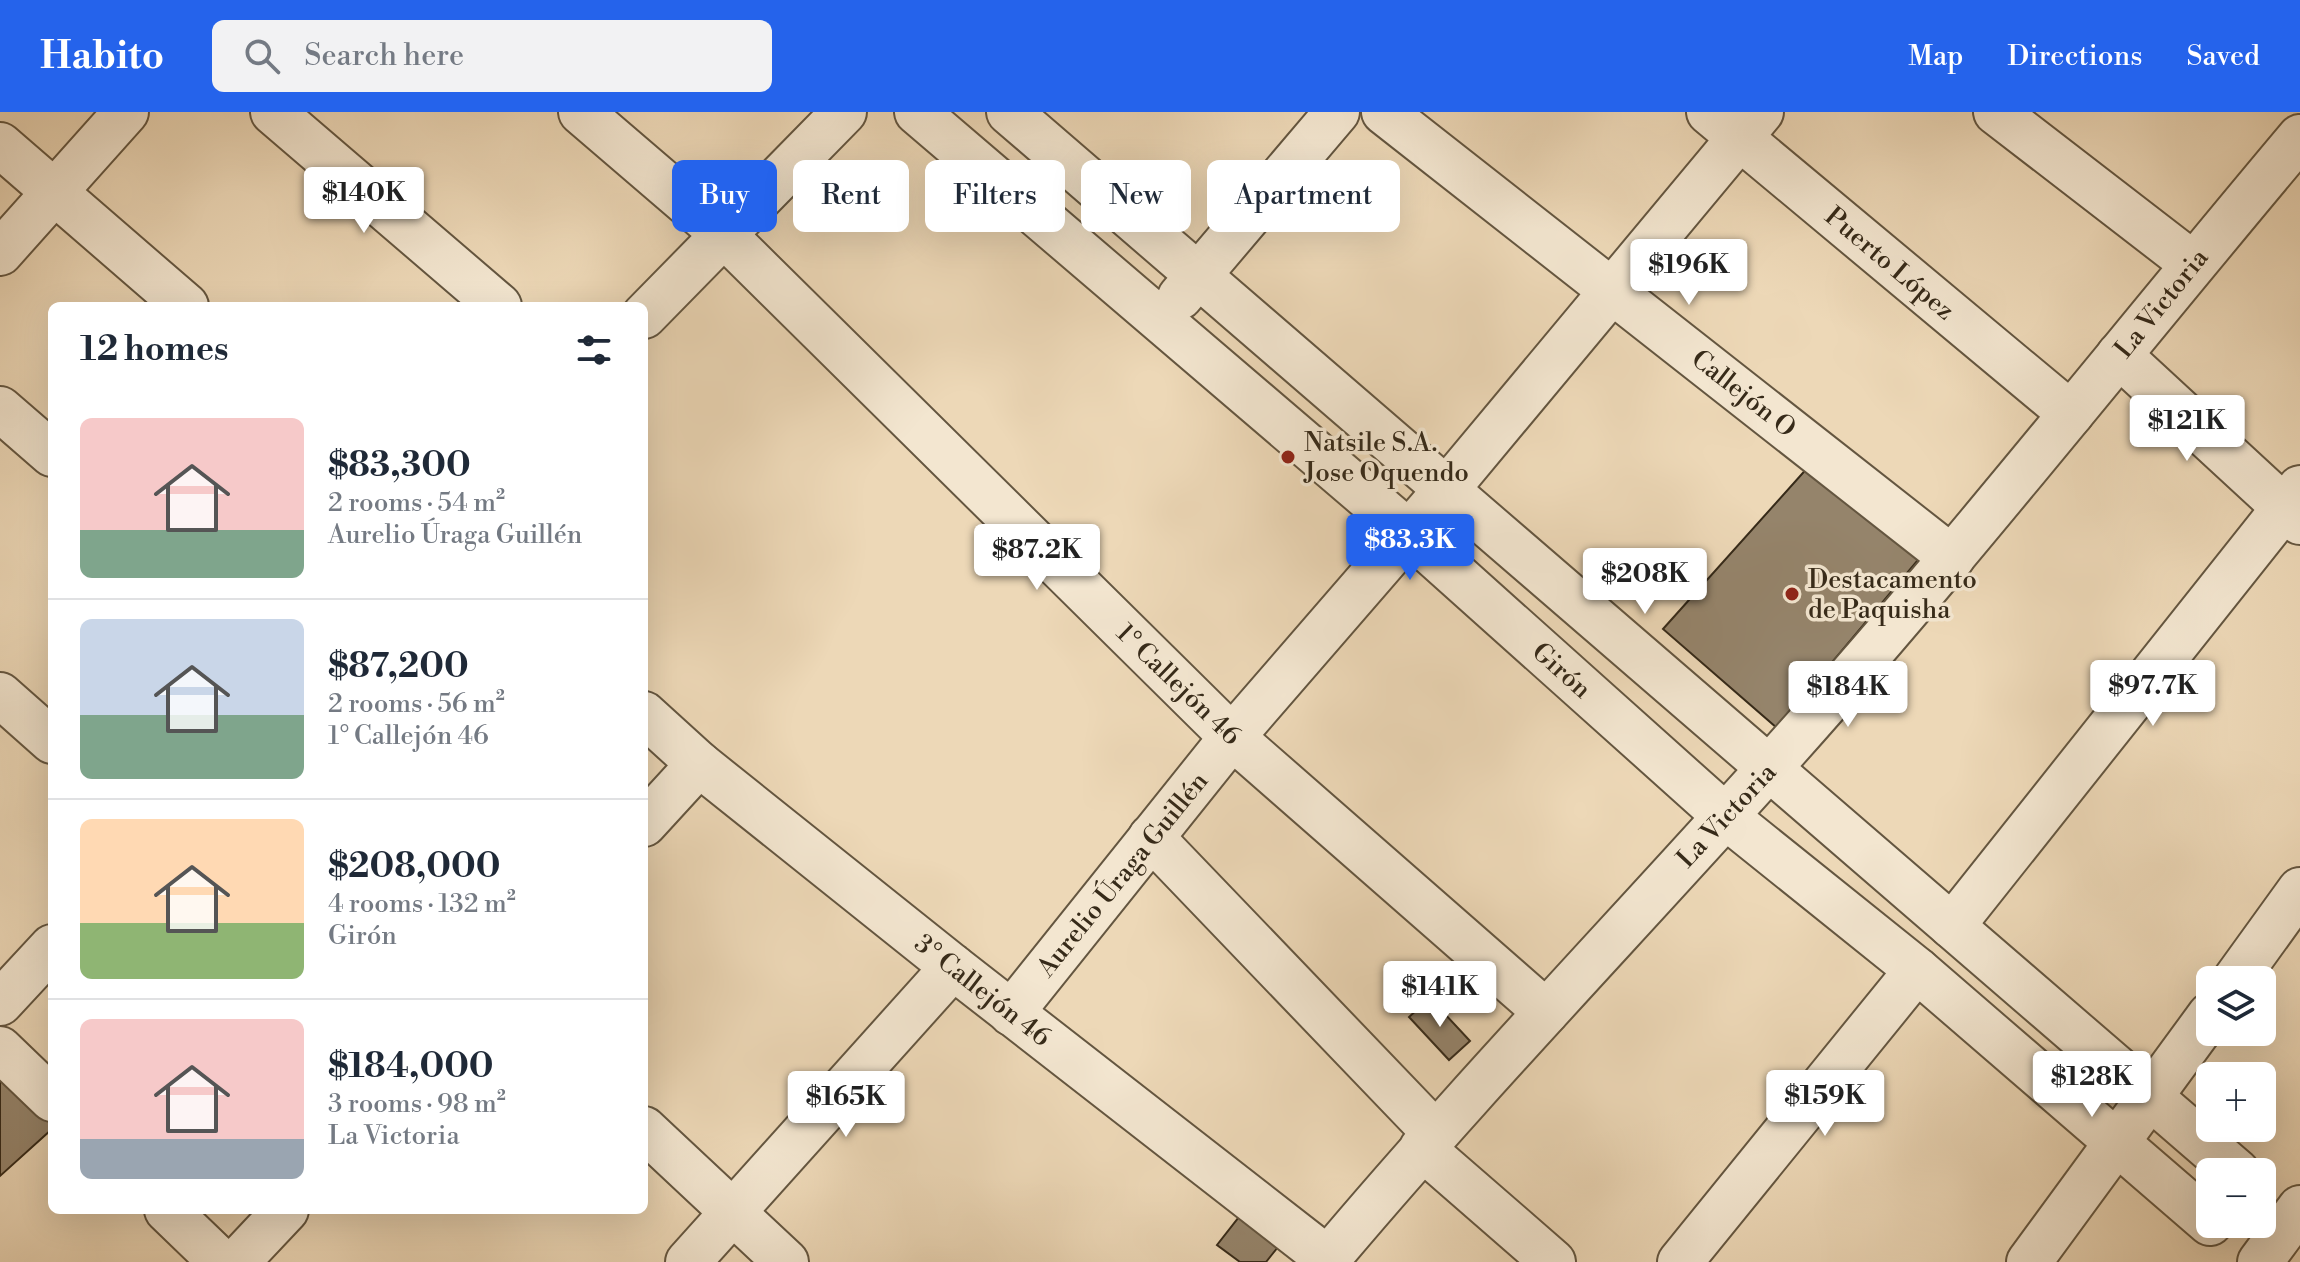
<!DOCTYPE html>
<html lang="en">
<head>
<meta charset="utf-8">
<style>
	:root { --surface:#fff; --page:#f2f2f3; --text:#1f2937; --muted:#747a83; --line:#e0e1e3; --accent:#2563eb }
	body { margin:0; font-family:"Libre Bodoni",serif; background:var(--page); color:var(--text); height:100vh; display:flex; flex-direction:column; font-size:30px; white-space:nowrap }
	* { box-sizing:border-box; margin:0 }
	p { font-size:26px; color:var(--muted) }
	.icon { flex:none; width:44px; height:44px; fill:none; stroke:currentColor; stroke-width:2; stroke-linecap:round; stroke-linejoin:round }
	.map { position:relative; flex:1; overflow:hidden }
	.panel { position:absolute; left:48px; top:190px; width:600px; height:912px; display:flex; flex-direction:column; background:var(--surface); border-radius:12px; box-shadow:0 8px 32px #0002 }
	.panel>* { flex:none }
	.banner { position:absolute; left:672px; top:48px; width:760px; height:72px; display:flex; gap:16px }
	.tools { position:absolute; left:2196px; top:854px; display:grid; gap:16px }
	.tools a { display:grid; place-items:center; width:80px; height:80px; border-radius:12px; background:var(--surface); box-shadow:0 8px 32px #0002; font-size:40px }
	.price { position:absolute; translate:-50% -68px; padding:0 18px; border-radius:8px; background:#fff; color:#222; font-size:26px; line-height:52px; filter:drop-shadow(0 2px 4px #0008) }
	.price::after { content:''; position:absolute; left:50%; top:48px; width:24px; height:18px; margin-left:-12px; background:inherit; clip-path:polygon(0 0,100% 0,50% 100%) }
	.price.selected { background:var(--accent); color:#fff }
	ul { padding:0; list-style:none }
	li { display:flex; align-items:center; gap:24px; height:200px; padding:0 32px }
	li+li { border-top:2px solid var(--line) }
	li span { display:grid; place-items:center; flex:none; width:224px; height:160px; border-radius:12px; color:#555 }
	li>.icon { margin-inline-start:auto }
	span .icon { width:96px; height:96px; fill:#fffc; stroke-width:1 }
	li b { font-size:34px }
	h2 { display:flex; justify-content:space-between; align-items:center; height:96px; padding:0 32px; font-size:34px }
	.chip { padding:0 28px; border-radius:12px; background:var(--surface); box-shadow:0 8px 32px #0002; font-size:28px; line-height:72px }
	.chip.selected { background:var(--accent); color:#fff }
	header { display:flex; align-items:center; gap:48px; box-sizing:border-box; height:112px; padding:0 40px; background:var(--accent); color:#fff }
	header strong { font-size:38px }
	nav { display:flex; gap:44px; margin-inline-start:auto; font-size:28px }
	.search { width:560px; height:72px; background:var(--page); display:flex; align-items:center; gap:20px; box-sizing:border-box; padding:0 28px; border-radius:12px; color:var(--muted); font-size:30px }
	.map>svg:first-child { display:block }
	.building { fill:#95846b; stroke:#362a19; stroke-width:2 }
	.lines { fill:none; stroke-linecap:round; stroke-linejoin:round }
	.minor-casing { stroke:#645640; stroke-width:48 }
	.minor { stroke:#f3e6d0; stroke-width:44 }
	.poi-dot { fill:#8f2418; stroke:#f3e6d0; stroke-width:3 }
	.labels { text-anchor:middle; stroke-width:7; stroke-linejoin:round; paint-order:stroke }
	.street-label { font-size:26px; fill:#362a19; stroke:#f3e6d0 }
	.poi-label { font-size:26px; fill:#362a19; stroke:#f3e6d0; text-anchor:start }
</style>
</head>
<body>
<header>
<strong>Habito</strong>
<div class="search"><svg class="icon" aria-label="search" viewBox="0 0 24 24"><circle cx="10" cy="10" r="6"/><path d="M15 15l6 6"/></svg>Search here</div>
<nav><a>Map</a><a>Directions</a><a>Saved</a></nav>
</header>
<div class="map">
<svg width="2300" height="1150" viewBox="0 0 2300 1150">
	<rect width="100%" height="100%" fill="#edd8b7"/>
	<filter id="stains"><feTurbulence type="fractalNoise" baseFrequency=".0025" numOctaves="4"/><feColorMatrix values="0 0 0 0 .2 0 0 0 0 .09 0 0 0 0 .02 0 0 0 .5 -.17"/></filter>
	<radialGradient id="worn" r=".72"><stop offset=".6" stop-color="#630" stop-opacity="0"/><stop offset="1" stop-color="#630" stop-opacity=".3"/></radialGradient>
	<!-- building -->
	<g class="building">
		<polygon points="1810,353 1918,448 1777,616 1663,517"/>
		<polygon points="1430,886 1470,929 1449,948 1409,905"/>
		<polygon points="0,956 52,1011 52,1017 0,1064"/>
		<polygon points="1239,1105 1278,1135 1266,1150 1240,1150 1217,1133"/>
	</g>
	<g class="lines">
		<defs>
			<g id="minor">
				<polyline points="273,0 499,194"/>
				<polyline points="581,0 722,121 1232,625 1546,900"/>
				<polyline points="917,0 1408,420 1724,703 1917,858 2210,1111"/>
				<polyline points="1009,0 2237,1060"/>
				<polyline points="1384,0 1952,446"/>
				<polyline points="1709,0 2071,302"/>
				<polyline points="1996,0 2193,152"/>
				<polyline points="0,33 186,194"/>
				<polyline points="0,141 126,0"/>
				<polyline points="1180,185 1337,0"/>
				<polyline points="644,204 844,0"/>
				<polyline points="2119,243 2300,410"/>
				<polyline points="0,297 52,342"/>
				<polyline points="0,583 52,629"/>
				<polyline points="644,602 699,652 953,855 1328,1147"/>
				<polyline points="644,712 699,652"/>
				<polyline points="1151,725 1435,1021"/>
				<polyline points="1952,814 2300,376"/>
				<polyline points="2235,868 2300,778"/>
				<polyline points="0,891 52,835"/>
				<polyline points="1011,901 1232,625 1446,378 1761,0"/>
				<polyline points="0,937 52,987"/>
				<polyline points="644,1017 786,1150"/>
				<polyline points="1422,1036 1553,1150"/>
				<polyline points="167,1098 221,1150"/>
				<polyline points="237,1150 286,1098"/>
				<polyline points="688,1150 953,855"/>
				<path d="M1325 1150C1468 980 1622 820 1770 655 1954 451 2123 235 2300 25"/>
				<polyline points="1680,1150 1917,858"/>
				<polyline points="2029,1150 2210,903"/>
				<polyline points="2260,1150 2300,1096"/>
			</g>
		</defs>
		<!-- minor casing -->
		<use href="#minor" class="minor-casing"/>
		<!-- minor -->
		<use href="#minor" class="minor"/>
	</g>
	<!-- markers -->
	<g class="poi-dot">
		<circle cx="1288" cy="345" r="8"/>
		<circle cx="1792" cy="482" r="8"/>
	</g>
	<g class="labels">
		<!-- street labels -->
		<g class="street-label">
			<text transform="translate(1890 151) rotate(40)" y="9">Puerto López</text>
			<text transform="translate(2161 191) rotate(-51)" y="9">La Victoria</text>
			<text transform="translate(1744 281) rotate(38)" y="9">Callejón O</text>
			<text transform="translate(1562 558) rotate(42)" y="9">Girón</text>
			<text transform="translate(1179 572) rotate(44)" y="9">1° Callejón 46</text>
			<text transform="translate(1726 703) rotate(-47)" y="9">La Victoria</text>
			<text transform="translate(1122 762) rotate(-51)" y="9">Aurelio Úraga Guillén</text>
			<text transform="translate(983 878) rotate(38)" y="9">3° Callejón 46</text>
		</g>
		<!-- poi labels -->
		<g class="poi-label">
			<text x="1304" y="339">Natsile S.A.<tspan x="1304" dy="30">Jose Oquendo</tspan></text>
			<text x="1808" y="476">Destacamento<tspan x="1808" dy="30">de Paquisha</tspan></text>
		</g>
	</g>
	<rect width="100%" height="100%" filter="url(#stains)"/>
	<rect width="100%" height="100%" fill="url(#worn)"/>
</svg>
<div class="tools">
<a><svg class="icon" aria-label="layers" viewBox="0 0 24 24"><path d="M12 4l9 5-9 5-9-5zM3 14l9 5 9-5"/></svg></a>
<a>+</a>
<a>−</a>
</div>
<b class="price" style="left:364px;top:123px">$140K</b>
<b class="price" style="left:1689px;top:195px">$196K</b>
<b class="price" style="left:2187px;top:351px">$121K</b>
<b class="price selected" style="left:1410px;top:470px">$83.3K</b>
<b class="price" style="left:1037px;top:480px">$87.2K</b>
<b class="price" style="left:1645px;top:504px">$208K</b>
<b class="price" style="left:2153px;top:616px">$97.7K</b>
<b class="price" style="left:1848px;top:617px">$184K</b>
<b class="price" style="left:1440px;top:917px">$141K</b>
<b class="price" style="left:2092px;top:1007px">$128K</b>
<b class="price" style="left:1825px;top:1026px">$159K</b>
<b class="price" style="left:846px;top:1027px">$165K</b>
<div class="banner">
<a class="chip selected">Buy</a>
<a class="chip">Rent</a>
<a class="chip">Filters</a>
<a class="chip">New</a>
<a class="chip">Apartment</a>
</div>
<section class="panel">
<h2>12 homes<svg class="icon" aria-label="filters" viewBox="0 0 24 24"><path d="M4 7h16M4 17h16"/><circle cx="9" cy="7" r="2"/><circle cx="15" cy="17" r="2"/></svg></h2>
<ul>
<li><span style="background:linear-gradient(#f6c9c9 70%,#7fa58c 0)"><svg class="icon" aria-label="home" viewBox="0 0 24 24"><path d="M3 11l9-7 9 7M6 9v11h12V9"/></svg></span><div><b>$83,300</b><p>2 rooms · 54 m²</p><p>Aurelio Úraga Guillén</p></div></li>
<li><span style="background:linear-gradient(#c9d6e8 60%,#7fa58c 0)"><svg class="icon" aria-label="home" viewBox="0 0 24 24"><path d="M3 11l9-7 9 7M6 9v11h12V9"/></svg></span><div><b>$87,200</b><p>2 rooms · 56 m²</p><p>1° Callejón 46</p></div></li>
<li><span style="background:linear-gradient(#ffd9b3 65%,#8fb573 0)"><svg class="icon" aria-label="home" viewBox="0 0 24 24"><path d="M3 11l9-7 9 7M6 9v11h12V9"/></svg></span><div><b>$208,000</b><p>4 rooms · 132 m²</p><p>Girón</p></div></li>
<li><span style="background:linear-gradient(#f6c9c9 75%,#9aa5b1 0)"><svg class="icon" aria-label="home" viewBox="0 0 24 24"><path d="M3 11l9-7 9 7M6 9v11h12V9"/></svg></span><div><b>$184,000</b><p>3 rooms · 98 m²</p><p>La Victoria</p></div></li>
</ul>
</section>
</div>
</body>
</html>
